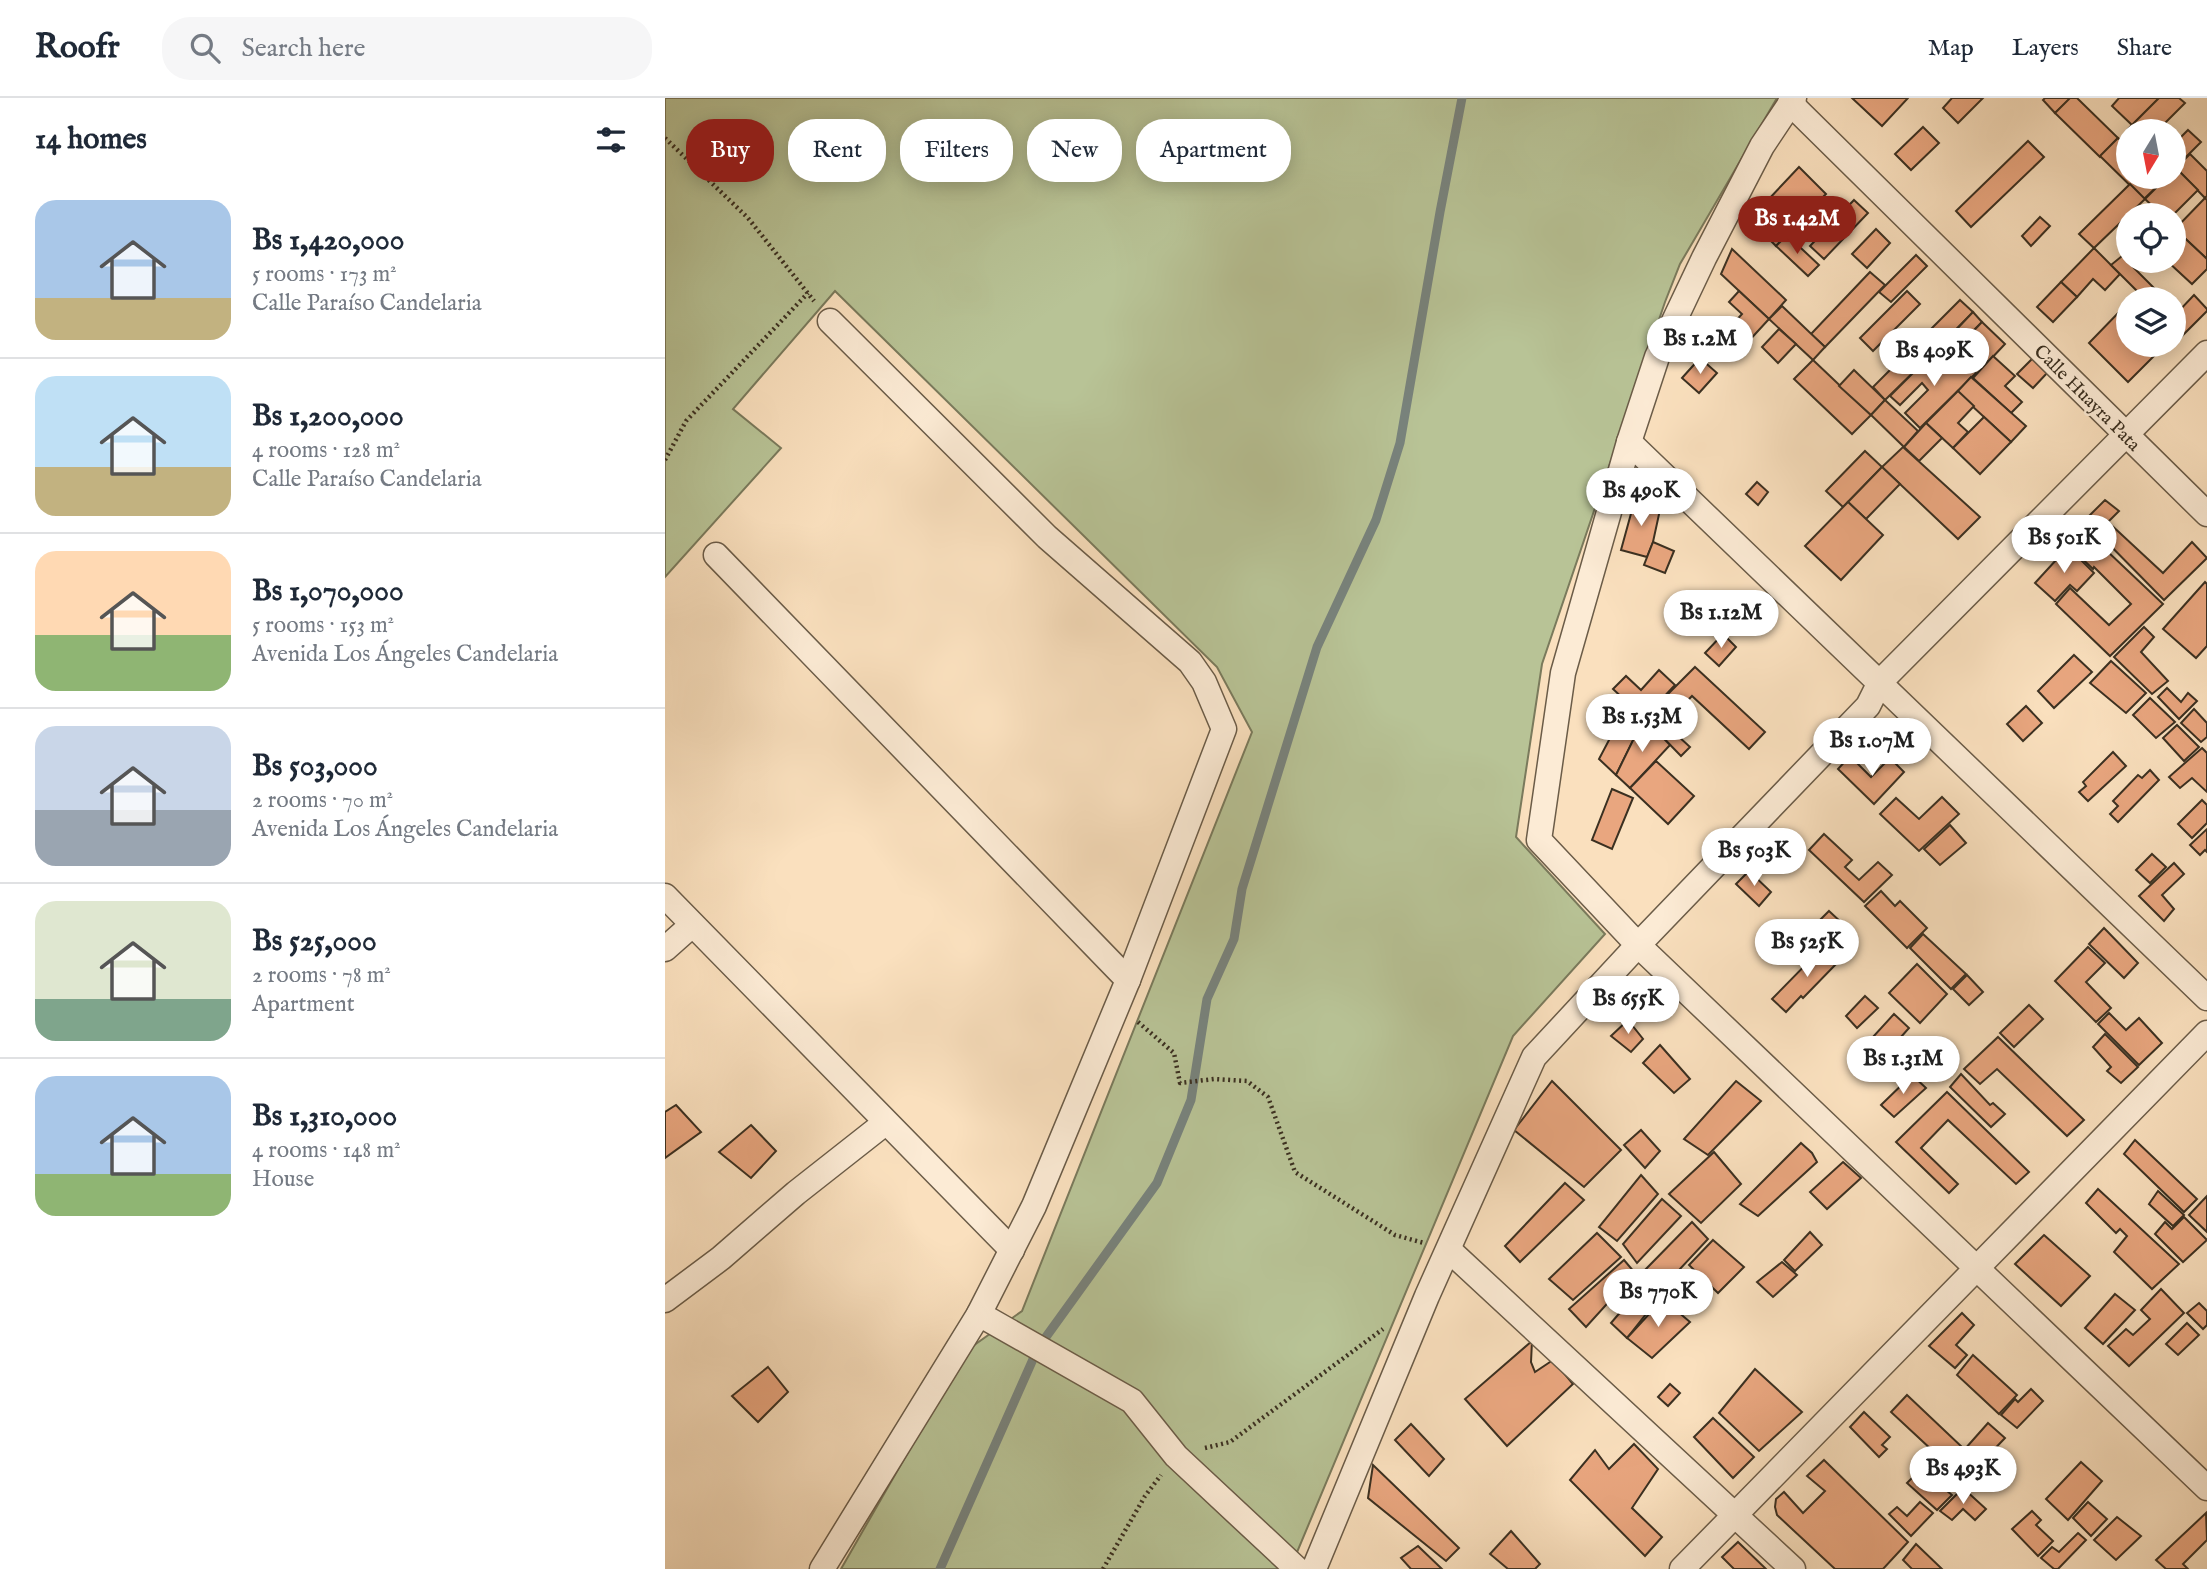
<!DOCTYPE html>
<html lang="en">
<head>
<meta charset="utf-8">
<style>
	:root { --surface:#fff; --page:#f6f6f7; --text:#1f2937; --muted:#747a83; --line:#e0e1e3; --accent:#8f2418 }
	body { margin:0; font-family:"IM FELL English",serif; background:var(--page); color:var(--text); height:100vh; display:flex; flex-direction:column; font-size:26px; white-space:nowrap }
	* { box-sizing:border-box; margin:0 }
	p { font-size:23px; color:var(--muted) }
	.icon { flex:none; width:38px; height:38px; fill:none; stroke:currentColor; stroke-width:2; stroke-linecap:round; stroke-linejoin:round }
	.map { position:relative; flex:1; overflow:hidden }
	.side { display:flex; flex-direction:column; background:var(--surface); width:665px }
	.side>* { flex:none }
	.banner { position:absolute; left:21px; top:21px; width:665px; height:63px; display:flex; gap:14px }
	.needle { width:46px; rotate:190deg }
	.controls { position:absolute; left:1451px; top:21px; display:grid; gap:14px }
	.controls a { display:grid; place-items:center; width:70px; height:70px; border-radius:50%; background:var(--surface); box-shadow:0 4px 18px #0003; font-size:35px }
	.price { position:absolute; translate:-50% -60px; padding:0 16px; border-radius:24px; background:#fff; color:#222; font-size:23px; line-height:46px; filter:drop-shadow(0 2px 4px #0008) }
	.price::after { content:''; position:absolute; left:50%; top:42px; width:21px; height:16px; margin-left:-10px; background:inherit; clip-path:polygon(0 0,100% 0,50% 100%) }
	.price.on { background:var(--accent); color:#fff }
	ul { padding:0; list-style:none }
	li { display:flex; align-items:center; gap:21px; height:175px; padding:0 35px }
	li+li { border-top:2px solid var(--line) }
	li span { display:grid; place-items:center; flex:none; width:196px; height:140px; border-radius:21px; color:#555 }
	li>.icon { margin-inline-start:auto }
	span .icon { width:84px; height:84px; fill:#fffc; stroke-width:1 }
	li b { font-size:30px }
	h2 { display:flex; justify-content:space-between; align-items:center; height:84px; padding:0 35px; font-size:30px }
	.pill { padding:0 24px; border-radius:28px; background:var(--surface); box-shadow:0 4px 18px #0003; font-size:24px; line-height:63px }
	.pill.on { background:var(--accent); color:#fff }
	header { display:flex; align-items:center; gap:42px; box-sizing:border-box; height:98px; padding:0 35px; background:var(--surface); border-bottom:2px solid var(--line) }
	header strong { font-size:33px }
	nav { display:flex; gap:38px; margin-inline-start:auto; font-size:24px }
	.search { width:490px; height:63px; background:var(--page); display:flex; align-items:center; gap:18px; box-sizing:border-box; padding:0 24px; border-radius:28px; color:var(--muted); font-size:26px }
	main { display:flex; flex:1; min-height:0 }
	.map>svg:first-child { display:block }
	.green { fill:#b8c396; stroke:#7a7a5c; stroke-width:2 }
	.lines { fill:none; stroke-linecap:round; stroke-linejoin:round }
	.stream { stroke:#78837d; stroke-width:9 }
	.building { fill:#e9a67f; stroke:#3b3021; stroke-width:2 }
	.street-casing { stroke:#6b5c48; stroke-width:27 }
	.path { stroke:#3b3021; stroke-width:4.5; stroke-dasharray:2 3.5; stroke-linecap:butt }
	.street { stroke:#fcebd5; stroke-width:24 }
	.labels { text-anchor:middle; stroke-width:5; stroke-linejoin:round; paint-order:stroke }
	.street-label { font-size:19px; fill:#3b3021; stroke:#fcebd5 }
</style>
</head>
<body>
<header>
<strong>Roofr</strong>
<div class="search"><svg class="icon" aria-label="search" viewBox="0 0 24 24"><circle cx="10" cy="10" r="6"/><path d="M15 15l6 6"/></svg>Search here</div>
<nav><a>Map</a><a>Layers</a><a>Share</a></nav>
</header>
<main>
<section class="side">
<h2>14 homes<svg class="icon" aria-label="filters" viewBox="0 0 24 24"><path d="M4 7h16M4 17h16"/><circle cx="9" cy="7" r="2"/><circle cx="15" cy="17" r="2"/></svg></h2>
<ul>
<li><span style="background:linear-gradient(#a9c7e8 70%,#c2b280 0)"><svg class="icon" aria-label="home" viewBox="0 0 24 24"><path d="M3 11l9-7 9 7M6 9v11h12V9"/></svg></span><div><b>Bs 1,420,000</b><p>5 rooms · 173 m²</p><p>Calle Paraíso Candelaria</p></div></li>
<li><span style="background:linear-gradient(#bfe0f5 65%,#c2b280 0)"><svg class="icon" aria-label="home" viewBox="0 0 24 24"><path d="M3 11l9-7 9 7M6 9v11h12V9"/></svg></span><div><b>Bs 1,200,000</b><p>4 rooms · 128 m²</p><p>Calle Paraíso Candelaria</p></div></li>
<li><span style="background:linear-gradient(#ffd9b3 60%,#8fb573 0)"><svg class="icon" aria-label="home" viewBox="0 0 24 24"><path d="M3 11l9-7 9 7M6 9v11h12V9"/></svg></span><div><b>Bs 1,070,000</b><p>5 rooms · 153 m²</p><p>Avenida Los Ángeles Candelaria</p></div></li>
<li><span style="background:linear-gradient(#c9d6e8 60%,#9aa5b1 0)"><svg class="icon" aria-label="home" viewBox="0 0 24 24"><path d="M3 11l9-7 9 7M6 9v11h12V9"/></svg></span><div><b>Bs 503,000</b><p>2 rooms · 70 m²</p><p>Avenida Los Ángeles Candelaria</p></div></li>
<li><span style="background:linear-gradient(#dfe7d0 70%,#7fa58c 0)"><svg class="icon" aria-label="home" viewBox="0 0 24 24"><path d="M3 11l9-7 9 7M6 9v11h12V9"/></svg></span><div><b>Bs 525,000</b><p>2 rooms · 78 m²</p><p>Apartment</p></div></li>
<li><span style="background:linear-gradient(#a9c7e8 70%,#8fb573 0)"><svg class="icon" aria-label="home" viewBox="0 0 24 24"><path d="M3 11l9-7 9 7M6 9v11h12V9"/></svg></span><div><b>Bs 1,310,000</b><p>4 rooms · 148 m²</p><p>House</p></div></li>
</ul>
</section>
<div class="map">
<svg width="1542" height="1471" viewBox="0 0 1542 1471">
	<rect width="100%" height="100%" fill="#fae0be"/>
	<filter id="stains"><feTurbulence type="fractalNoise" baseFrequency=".00286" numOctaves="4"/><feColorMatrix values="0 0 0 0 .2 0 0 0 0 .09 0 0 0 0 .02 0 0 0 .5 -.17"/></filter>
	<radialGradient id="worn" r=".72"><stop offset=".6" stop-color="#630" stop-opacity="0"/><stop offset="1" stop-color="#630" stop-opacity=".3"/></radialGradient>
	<!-- green -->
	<polygon class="green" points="0,0 1112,0 1015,166 1000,204 877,566 851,739 940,836 848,938 625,1471 176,1471 301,1253 357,1213 587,634 552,569 170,193 68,311 116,350 0,479"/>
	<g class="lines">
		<!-- stream -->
		<polyline class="stream" points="275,1471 373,1250 492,1085 526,1002 542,901 569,841 577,791 652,549 711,422 735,345 775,114 797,0"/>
	</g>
	<!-- building -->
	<g class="building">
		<polygon points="1187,0 1243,0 1217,28"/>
		<polygon points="1287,0 1318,0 1293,25 1278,10"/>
		<polygon points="1380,0 1406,0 1390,15 1378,2"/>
		<polygon points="1405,0 1412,0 1453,40 1435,59 1390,15"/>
		<polygon points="1454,0 1494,0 1467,27 1447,8"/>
		<polygon points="1494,0 1514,0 1520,5 1492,33 1463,33 1462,32"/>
		<polygon points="1258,29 1274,45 1246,72 1230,56"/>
		<polygon points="1523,32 1536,44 1508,72 1508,47"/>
		<polygon points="1453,40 1463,49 1463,79 1502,79 1479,101 1435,58"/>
		<polygon points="1363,43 1379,59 1306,129 1291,113"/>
		<polygon points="1525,56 1542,73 1542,98 1540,100 1511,70"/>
		<polygon points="1134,69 1161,96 1129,128 1102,103"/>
		<polygon points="1511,70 1533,92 1508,117 1497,117 1480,101 1502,79 1508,79"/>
		<polygon points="1465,86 1480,101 1429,150 1414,136"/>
		<polygon points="1540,100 1542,102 1542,161 1510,131"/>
		<polygon points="1189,102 1203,115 1159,161 1145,148"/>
		<polygon points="1099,106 1127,132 1111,148 1084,121"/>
		<polygon points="1375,119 1385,128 1366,148 1357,138"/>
		<polygon points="1211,131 1225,145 1202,170 1187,156"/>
		<polygon points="1510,131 1542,161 1542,171 1527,186 1502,163 1508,163 1508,133"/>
		<polygon points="1122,137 1154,167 1143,178 1111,148"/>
		<polygon points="1429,150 1455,176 1440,192 1428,181 1412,199 1396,184"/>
		<polygon points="1067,151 1121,202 1104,221 1056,176"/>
		<polygon points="1251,157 1262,168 1226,204 1214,194"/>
		<polygon points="1457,158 1500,201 1480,201 1446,167"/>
		<polygon points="1205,174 1220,187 1160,249 1146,236"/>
		<polygon points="1396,184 1412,199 1388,224 1372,209"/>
		<polygon points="1074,193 1104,221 1069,259 1055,247 1063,238 1060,235 1077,216 1064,204"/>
		<polygon points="1242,193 1255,206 1208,253 1195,240"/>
		<polygon points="1529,197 1542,211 1542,213 1517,238 1508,229 1508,210 1513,214"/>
		<polygon points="1295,202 1308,214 1263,260 1250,247"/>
		<polygon points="1117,208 1160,249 1148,262 1104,221"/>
		<polygon points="1459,209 1463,213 1463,247 1499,248 1463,284 1424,245"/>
		<polygon points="1308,214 1317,224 1279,262 1271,253"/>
		<polygon points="1317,224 1340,246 1323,264 1299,243"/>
		<polygon points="1114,231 1131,246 1113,265 1097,249"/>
		<polygon points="1250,247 1263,260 1220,302 1208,289"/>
		<polygon points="1292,255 1311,275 1255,330 1240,315 1263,292 1257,285 1235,307 1225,298 1258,265 1270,277"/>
		<polygon points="1328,258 1350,278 1340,288 1357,304 1346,315 1308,280"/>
		<polygon points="1035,260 1052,275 1034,295 1017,280"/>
		<polygon points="1368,260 1383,274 1368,290 1352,276"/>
		<polygon points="1148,262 1206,317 1187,336 1129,281"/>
		<polygon points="1189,272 1220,302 1206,317 1174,288"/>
		<polygon points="1306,279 1361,328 1346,344 1292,294"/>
		<polygon points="1293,293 1309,308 1293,325 1303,334 1288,350 1261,325"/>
		<polygon points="1220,302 1253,333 1239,349 1206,317"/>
		<polygon points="1319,319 1346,344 1315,376 1288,350"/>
		<polygon points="1261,325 1277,340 1254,363 1239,349"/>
		<polygon points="1238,349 1315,419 1293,441 1217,369"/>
		<polygon points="1200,353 1217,369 1178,409 1161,393"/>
		<polygon points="1217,369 1235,386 1201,421 1183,404"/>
		<polygon points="1092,384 1103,394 1093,407 1081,396"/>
		<polygon points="970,401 996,407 988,444 982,459 956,452"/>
		<polygon points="1440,402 1454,413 1443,424 1498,475 1527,444 1542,460 1499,502 1420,422"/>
		<polygon points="1183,404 1218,437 1176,482 1140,448"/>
		<polygon points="1422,434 1498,506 1445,558 1391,506 1405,490 1444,527 1466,506 1429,469 1428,471 1407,451"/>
		<polygon points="988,444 1009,453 1000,475 979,467"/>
		<polygon points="1403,449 1429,475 1412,493 1405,487 1390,503 1370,485"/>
		<polygon points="1540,484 1542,486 1542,548 1531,560 1498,531"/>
		<polygon points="1479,529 1489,539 1476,554 1503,583 1487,596 1449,559"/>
		<polygon points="1058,536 1071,549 1054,568 1040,555"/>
		<polygon points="1409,557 1427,574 1389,610 1373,593"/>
		<polygon points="1446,563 1481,595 1461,615 1425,585"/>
		<polygon points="1030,569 1100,634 1084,651 1027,598 1000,626 1025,649 1016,658 979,620"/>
		<polygon points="994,572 1010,587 979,620 948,591 961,578 976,592"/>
		<polygon points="1502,590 1516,604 1523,595 1532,603 1514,621 1493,599"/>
		<polygon points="1485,600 1510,624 1491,640 1468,617"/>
		<polygon points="963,606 979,620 951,677 934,661"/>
		<polygon points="1361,608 1377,625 1358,643 1342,626"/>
		<polygon points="1529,611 1542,625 1542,639 1536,644 1516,625"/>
		<polygon points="979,620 1005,647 965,690 951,677"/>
		<polygon points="1512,627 1534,649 1519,663 1498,640"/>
		<polygon points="1537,650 1542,655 1542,694 1527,680 1515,690 1504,679"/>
		<polygon points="1448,654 1461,668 1423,703 1414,694 1421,688 1418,684"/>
		<polygon points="1185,658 1206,679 1225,660 1239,674 1209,706 1173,671"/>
		<polygon points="991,663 1029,698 1003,726 965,690"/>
		<polygon points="1485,672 1494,682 1453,724 1445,716 1453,708 1448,703 1473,677 1477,680"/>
		<polygon points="947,691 968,700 947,751 927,742"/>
		<polygon points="1277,699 1294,716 1254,753 1215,716 1231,700 1254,721"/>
		<polygon points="1537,702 1542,707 1542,725 1527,740 1513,726"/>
		<polygon points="1285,727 1301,745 1275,767 1259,751"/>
		<polygon points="1542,731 1542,754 1540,752 1535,757 1525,747"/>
		<polygon points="1159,736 1187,762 1180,769 1194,782 1213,764 1227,777 1199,804 1144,752"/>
		<polygon points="1487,756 1501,769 1485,785 1471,772"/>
		<polygon points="1509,765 1519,776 1497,797 1509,811 1499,823 1474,798"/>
		<polygon points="1084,773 1106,794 1094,808 1071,786"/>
		<polygon points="1216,793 1230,808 1235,803 1262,830 1242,850 1200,808"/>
		<polygon points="1164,813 1178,826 1147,856 1133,844"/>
		<polygon points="1439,830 1473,865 1459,880 1424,846"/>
		<polygon points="1258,836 1301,876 1286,891 1245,850"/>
		<polygon points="1160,847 1175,862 1138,900 1136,898 1121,914 1107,901"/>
		<polygon points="1423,849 1440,865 1421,884 1446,910 1431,924 1390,883"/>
		<polygon points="1252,866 1282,896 1255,925 1224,895"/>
		<polygon points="1302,877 1318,894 1304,907 1288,891"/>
		<polygon points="1200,898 1213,910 1192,930 1181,918"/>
		<polygon points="1364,907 1378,921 1349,949 1335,935"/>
		<polygon points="1444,915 1461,932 1474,920 1497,945 1474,967 1433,926"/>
		<polygon points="1229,916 1244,930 1202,977 1186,963"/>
		<polygon points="963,922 978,941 966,954 946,938"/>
		<polygon points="1440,936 1473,969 1456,985 1442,973 1446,969 1428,949"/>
		<polygon points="1333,939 1419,1022 1402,1038 1332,971 1315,986 1299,971"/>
		<polygon points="995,947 1025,981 1009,995 978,965"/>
		<polygon points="1296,976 1325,1007 1328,1005 1340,1016 1326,1029 1285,989"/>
		<polygon points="1247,977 1261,990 1229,1019 1216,1007"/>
		<polygon points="887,983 956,1052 919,1089 849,1032"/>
		<polygon points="1071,983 1096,1003 1043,1057 1019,1041"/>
		<polygon points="1282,994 1364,1074 1351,1086 1283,1022 1256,1050 1293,1086 1284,1095 1231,1044"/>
		<polygon points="11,1007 36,1034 0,1060 0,1014"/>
		<polygon points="86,1027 111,1053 86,1080 54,1054"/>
		<polygon points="976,1032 995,1053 980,1070 959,1047"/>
		<polygon points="1470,1042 1532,1101 1519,1114 1459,1056"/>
		<polygon points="1136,1045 1147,1055 1152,1064 1093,1118 1075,1106"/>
		<polygon points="1049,1054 1076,1086 1036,1125 1004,1096"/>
		<polygon points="1178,1064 1196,1080 1162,1111 1145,1094"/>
		<polygon points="976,1077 993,1096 952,1143 934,1129"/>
		<polygon points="900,1085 919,1102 855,1164 840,1148"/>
		<polygon points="1433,1091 1514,1166 1487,1191 1449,1154 1462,1138 1455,1131 1451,1135 1421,1105"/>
		<polygon points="1493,1093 1519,1117 1508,1128 1484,1106"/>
		<polygon points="1542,1098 1542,1134 1524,1117"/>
		<polygon points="997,1101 1016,1118 972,1165 958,1146"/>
		<polygon points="1519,1119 1542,1142 1518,1164 1490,1136 1500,1124 1507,1131"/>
		<polygon points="1027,1124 1043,1141 1000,1187 980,1172"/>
		<polygon points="1145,1134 1157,1147 1130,1173 1119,1162"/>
		<polygon points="932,1135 956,1159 908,1202 884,1181"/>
		<polygon points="1379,1137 1425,1178 1396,1208 1350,1166"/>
		<polygon points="1048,1142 1079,1169 1053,1195 1024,1167"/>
		<polygon points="959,1162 970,1175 921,1229 904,1211"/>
		<polygon points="1117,1164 1132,1177 1108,1199 1092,1184"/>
		<polygon points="982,1183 996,1197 962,1240 946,1225"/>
		<polygon points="1496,1191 1519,1215 1464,1268 1443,1248 1461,1231 1468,1237 1485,1221 1476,1212"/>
		<polygon points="1450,1196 1470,1212 1438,1246 1420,1230"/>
		<polygon points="998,1201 1025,1224 987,1260 962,1240"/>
		<polygon points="1534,1205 1542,1213 1542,1227 1538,1231 1522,1215"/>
		<polygon points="1297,1215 1309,1227 1291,1247 1302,1257 1290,1270 1264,1248"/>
		<polygon points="1522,1225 1534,1237 1513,1257 1501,1246"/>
		<polygon points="867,1243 866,1264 870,1274 888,1262 908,1286 842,1348 800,1301"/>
		<polygon points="1308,1257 1352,1297 1334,1316 1292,1277"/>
		<polygon points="103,1269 123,1294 93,1324 67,1298"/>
		<polygon points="1090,1271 1137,1314 1094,1353 1054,1315"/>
		<polygon points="1005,1286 1015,1295 1003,1308 993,1299"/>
		<polygon points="1366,1291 1378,1303 1352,1330 1336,1317 1350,1301 1353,1304"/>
		<polygon points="1242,1297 1298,1350 1282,1366 1226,1314"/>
		<polygon points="1199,1314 1225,1339 1217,1347 1222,1351 1214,1359 1185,1329"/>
		<polygon points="1048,1320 1089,1359 1068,1380 1029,1339"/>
		<polygon points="1323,1325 1340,1340 1299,1383 1284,1369"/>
		<polygon points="746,1326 779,1361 764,1378 730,1342"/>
		<polygon points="969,1346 993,1371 967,1410 997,1439 980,1458 905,1382 930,1352 944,1371"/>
		<polygon points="1263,1354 1290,1381 1281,1392 1287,1397 1272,1412 1242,1385 1253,1374 1249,1369"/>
		<polygon points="1159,1362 1243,1444 1218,1471 1170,1471 1112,1417 1110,1409 1111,1401 1119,1394 1138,1415 1160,1393 1142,1378"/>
		<polygon points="1416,1364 1437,1383 1403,1422 1381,1401"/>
		<polygon points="708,1367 794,1450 781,1463 703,1400"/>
		<polygon points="1298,1390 1321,1411 1310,1422 1298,1411 1287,1422 1275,1413"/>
		<polygon points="1255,1404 1268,1415 1246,1438 1224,1416 1232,1409 1242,1418"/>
		<polygon points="1423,1404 1442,1421 1426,1438 1408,1420"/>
		<polygon points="1367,1413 1376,1422 1371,1427 1388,1443 1373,1458 1347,1431"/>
		<polygon points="1541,1415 1542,1442 1518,1466 1523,1471 1501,1471 1491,1462"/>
		<polygon points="1452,1419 1476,1438 1451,1462 1429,1442"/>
		<polygon points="846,1433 875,1466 870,1471 843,1471 825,1456"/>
		<polygon points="1413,1435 1421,1442 1393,1471 1389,1471 1376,1460 1387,1449 1394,1454"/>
		<polygon points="1073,1444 1101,1471 1069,1471 1057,1459"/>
		<polygon points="1251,1446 1277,1471 1247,1471 1238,1462"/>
		<polygon points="753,1448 777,1471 746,1471 736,1460"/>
	</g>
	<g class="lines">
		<defs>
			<g id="street">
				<polyline points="1129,0 1097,48 1039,160 992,259 964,344 898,575 874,742 973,847 1542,1390"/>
				<polyline points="1125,5 1542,416"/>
				<polyline points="964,344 1542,900"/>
				<polyline points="51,457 463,882"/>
				<polyline points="0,798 347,1152"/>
				<polyline points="0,851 27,827"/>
				<polyline points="784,1152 1128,1471"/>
				<polyline points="0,1202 56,1160 131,1095 220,1025"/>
				<polyline points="314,1216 467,1303 511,1358 632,1471"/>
				<polyline points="157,1471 314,1216 369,1108 463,882 559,631 539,584 525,564 382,439 165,223"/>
				<polyline points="649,1471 762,1198 869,959 973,847 1203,608 1215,584 1542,255"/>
				<polyline points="1017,1471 1542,935"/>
			</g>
		</defs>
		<!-- street casing -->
		<use href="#street" class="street-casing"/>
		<!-- path -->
		<g class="path">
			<polyline points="0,40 83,120 149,203"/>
			<polyline points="0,362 21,323 143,195"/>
			<polyline points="473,924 509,955 515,985 549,981 582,983 603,999 630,1074 730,1137 759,1145"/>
			<polyline points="540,1350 565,1344 718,1231"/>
			<polyline points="438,1471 480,1398 496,1377"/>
		</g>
		<!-- street -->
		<use href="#street" class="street"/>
	</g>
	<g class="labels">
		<!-- street labels -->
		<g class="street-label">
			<text transform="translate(1423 299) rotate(45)" y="7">Calle Huayra Pata</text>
		</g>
	</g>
	<rect width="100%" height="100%" filter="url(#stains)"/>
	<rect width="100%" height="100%" fill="url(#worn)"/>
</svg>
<div class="controls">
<a><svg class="needle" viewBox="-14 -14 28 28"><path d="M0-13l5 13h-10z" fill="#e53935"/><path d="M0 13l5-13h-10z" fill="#747a83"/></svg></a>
<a><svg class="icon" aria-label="locate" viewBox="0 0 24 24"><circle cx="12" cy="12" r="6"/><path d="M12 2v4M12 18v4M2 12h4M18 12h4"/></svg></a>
<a><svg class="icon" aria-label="layers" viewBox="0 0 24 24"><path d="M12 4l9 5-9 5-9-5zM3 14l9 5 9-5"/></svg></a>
</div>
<b class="price on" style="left:1132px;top:158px">Bs 1.42M</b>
<b class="price" style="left:1035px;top:278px">Bs 1.2M</b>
<b class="price" style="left:1269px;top:290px">Bs 409K</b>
<b class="price" style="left:976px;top:430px">Bs 490K</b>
<b class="price" style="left:1399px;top:477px">Bs 501K</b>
<b class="price" style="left:1056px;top:552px">Bs 1.12M</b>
<b class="price" style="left:977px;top:656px">Bs 1.53M</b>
<b class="price" style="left:1207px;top:680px">Bs 1.07M</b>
<b class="price" style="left:1089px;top:790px">Bs 503K</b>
<b class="price" style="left:1142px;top:881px">Bs 525K</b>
<b class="price" style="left:963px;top:938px">Bs 655K</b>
<b class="price" style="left:1238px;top:998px">Bs 1.31M</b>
<b class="price" style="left:993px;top:1231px">Bs 770K</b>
<b class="price" style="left:1298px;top:1408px">Bs 493K</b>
<div class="banner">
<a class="pill on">Buy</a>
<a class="pill">Rent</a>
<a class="pill">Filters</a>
<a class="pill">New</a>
<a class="pill">Apartment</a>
</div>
</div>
</main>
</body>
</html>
